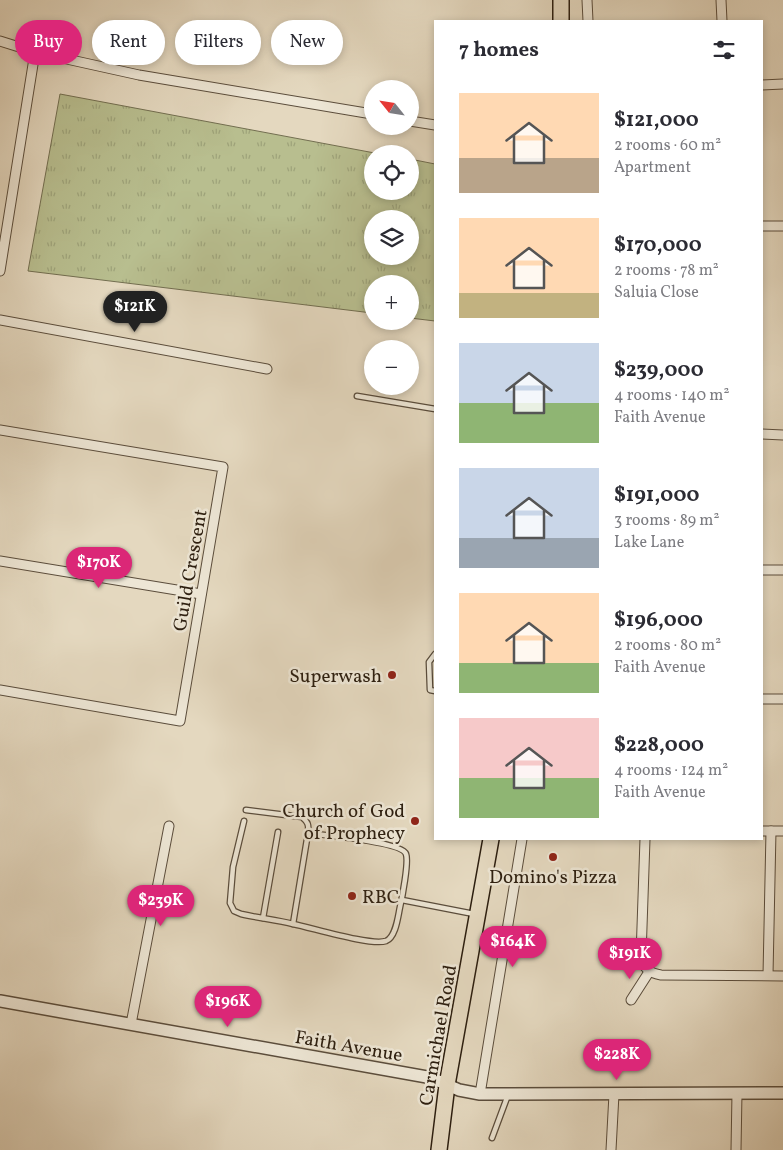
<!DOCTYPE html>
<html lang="en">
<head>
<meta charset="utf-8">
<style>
	:root { --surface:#fff; --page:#f7f7f7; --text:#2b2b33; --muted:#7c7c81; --accent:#db2777 }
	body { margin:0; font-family:Vollkorn,serif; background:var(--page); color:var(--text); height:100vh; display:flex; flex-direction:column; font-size:19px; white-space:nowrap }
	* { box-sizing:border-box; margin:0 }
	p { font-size:16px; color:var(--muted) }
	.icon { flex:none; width:28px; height:28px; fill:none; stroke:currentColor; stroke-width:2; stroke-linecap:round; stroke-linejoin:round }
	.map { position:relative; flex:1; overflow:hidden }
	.sheet { position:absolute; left:434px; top:20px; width:329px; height:820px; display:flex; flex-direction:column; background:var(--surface); border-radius:0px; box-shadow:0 2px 8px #0003 }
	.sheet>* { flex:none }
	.top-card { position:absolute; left:15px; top:20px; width:344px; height:45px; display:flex; gap:10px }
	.needle { width:32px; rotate:300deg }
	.fabs { position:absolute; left:364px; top:80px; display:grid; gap:10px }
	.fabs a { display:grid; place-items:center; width:55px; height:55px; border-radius:50%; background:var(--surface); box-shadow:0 2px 8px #0003; font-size:25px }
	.price { position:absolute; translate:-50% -42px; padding:0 11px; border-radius:18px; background:var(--accent); color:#fff; font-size:16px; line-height:32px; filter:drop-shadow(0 1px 2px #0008) }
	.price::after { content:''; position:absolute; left:50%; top:30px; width:15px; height:11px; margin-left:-8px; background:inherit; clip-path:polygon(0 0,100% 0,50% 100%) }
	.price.selected { background:#222; color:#fff }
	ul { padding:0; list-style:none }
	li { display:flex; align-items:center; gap:15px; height:125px; padding:0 25px }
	li span { display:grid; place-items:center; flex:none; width:140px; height:100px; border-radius:0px; color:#555 }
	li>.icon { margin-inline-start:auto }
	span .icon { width:60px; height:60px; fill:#fffc; stroke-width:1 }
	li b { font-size:21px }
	h2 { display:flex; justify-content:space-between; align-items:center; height:60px; padding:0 25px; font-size:21px }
	.tag { padding:0 18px; border-radius:22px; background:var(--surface); box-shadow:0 2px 8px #0003; font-size:18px; line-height:45px }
	.tag.selected { background:var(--accent); color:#fff }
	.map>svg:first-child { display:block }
	.grass { fill:url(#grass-tufts); stroke:#726e50; fill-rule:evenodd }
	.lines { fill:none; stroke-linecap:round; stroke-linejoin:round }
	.service-casing { stroke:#5b4d3c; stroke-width:7 }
	.minor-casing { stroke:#5b4d3c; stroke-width:11 }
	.tertiary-casing { stroke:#5b4d3c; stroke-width:14 }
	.primary-casing { stroke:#2d1f10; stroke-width:18 }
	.service { stroke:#ede6d5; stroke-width:4.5 }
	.minor { stroke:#ede6d5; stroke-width:9 }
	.tertiary { stroke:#ede6d5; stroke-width:11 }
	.primary { stroke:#e4d8bf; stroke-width:15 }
	.poi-dot { fill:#8f2418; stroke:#ede6d5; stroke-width:2 }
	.labels { text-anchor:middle; stroke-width:5; stroke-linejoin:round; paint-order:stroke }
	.street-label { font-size:19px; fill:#2d1f10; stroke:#ede6d5 }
	.poi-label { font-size:19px; fill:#2d1f10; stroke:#ede6d5; text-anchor:end }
</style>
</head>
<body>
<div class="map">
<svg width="783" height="1150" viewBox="0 0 783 1150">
	<defs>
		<pattern id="grass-tufts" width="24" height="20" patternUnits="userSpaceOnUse" patternTransform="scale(1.25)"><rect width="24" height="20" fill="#b8be8f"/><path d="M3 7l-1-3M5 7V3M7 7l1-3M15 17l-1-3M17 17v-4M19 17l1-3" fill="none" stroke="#9ea37a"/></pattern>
	</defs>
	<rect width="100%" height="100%" fill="#e4d8bf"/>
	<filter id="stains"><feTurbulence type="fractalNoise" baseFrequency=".004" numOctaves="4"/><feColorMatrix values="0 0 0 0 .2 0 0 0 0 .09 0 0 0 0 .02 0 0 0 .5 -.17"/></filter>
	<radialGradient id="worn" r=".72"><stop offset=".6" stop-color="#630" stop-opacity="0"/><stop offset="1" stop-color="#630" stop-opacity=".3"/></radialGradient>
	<!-- grass -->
	<path class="grass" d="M60 94 380 154H372V191H410V159L435 164V321L410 318V284H372V313L28 271ZM372 219H410V256H372Z"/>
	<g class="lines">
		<defs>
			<g id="service">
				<polyline points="357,396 435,409"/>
				<polyline points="435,654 429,662 430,690 435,691"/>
				<path d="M246 810 302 817C308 822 309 825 308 833L293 924"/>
				<path d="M244 821 233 867 230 903 234 911 241 914C259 918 276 920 293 924 313 928 371 946 386 941 396 937 398 916 400 907 402 898 409 862 406 854 402 842 323 835 308 833"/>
				<polyline points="402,900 474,914"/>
				<polyline points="263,918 278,832"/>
				<polyline points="492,1138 508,1095"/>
			</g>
			<g id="minor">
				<polyline points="587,0 588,21"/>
				<polyline points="721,0 722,21"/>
				<polyline points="0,41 35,52 139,75 372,114"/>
				<polyline points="761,85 783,84"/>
				<polyline points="410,121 435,125"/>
				<polyline points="761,226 783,226"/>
				<polyline points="0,271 35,52"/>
				<polyline points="0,320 267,369"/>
				<polyline points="0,430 223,467 180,721 0,690"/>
				<polyline points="761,434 783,435"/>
				<polyline points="0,561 201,594"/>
				<polyline points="761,570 783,570"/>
				<polyline points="761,699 783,699"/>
				<polyline points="761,831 783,831"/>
				<path d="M645 839 641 956C643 968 649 973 661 975L783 976"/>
				<polyline points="768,975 771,831"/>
				<polyline points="631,1000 649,972"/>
				<polyline points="131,1024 169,826"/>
				<polyline points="480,1094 522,839"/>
				<polyline points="611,1150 614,1094"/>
				<polyline points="736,1150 737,1093"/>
			</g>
			<polyline id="tertiary" points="0,1001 427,1077 441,1082 459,1090 480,1094 783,1093"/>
			<g id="primary">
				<polyline points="561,0 561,21"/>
				<polyline points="439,1150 447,1085 491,839"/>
			</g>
		</defs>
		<!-- service casing -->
		<use href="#service" class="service-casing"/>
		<!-- minor casing -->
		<use href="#minor" class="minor-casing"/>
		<!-- tertiary casing -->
		<use href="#tertiary" class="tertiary-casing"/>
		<!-- primary casing -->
		<use href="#primary" class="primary-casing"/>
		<!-- service -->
		<use href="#service" class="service"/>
		<!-- minor -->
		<use href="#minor" class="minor"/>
		<!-- tertiary -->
		<use href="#tertiary" class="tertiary"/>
		<!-- primary -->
		<use href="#primary" class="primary"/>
	</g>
	<!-- markers -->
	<g class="poi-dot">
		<circle cx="392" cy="675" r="5"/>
		<circle cx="415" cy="821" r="5"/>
		<circle cx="553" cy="857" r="5"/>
		<circle cx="352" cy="896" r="5"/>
	</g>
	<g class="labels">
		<!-- street labels -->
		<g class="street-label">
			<text transform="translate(189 570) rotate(-80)" y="7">Guild Crescent</text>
			<text transform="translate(437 1035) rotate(-80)" y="7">Carmichael Road</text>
			<text transform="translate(349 1045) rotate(10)" y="7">Faith Avenue</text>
		</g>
		<!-- poi labels -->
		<g class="poi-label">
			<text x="382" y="682">Superwash</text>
			<text x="405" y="817">Church of God<tspan x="405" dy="22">of Prophecy</tspan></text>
			<text x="553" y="883" text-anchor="middle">Domino's Pizza</text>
			<text x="362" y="903" text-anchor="start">RBC</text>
		</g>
	</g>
	<rect width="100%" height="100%" filter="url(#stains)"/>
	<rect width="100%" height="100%" fill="url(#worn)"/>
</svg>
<div class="fabs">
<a><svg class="needle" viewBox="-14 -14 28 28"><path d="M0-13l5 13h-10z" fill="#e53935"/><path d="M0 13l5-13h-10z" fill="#7c7c81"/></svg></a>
<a><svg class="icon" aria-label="locate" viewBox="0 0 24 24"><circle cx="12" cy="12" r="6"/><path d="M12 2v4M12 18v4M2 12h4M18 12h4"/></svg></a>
<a><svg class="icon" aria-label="layers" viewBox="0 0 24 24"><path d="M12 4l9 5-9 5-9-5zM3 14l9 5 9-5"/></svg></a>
<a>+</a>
<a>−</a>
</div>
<b class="price selected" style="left:135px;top:333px">$121K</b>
<b class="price" style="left:99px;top:589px">$170K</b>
<b class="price" style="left:161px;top:927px">$239K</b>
<b class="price" style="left:513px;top:968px">$164K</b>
<b class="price" style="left:630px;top:980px">$191K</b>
<b class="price" style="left:228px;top:1028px">$196K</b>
<b class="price" style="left:617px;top:1081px">$228K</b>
<div class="top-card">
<a class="tag selected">Buy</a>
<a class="tag">Rent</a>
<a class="tag">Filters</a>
<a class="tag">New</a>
</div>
<section class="sheet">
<h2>7 homes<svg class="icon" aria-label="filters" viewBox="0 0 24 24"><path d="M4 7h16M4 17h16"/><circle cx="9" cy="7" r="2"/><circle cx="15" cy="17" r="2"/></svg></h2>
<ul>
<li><span style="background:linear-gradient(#ffd9b3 65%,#b9a48a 0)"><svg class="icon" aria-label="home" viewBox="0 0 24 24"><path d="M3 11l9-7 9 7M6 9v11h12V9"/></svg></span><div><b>$121,000</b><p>2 rooms · 60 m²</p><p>Apartment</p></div></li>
<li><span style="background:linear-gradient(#ffd9b3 75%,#c2b280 0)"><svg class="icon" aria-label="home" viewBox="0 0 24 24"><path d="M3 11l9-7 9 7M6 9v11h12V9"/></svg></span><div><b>$170,000</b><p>2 rooms · 78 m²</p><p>Saluia Close</p></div></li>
<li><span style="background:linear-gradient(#c9d6e8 60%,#8fb573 0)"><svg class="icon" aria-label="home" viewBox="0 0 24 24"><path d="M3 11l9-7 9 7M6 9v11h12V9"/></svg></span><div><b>$239,000</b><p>4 rooms · 140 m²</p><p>Faith Avenue</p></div></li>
<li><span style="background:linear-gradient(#c9d6e8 70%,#9aa5b1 0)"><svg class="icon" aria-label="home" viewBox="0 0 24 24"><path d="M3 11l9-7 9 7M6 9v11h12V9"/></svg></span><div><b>$191,000</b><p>3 rooms · 89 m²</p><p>Lake Lane</p></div></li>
<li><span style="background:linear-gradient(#ffd9b3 70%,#8fb573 0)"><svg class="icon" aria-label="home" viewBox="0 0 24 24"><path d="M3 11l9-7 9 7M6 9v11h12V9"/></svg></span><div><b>$196,000</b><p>2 rooms · 80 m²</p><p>Faith Avenue</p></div></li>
<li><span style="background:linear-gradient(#f6c9c9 60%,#8fb573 0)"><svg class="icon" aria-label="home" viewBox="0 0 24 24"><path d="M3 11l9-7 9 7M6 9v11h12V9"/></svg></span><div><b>$228,000</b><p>4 rooms · 124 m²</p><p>Faith Avenue</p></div></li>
</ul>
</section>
</div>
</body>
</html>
